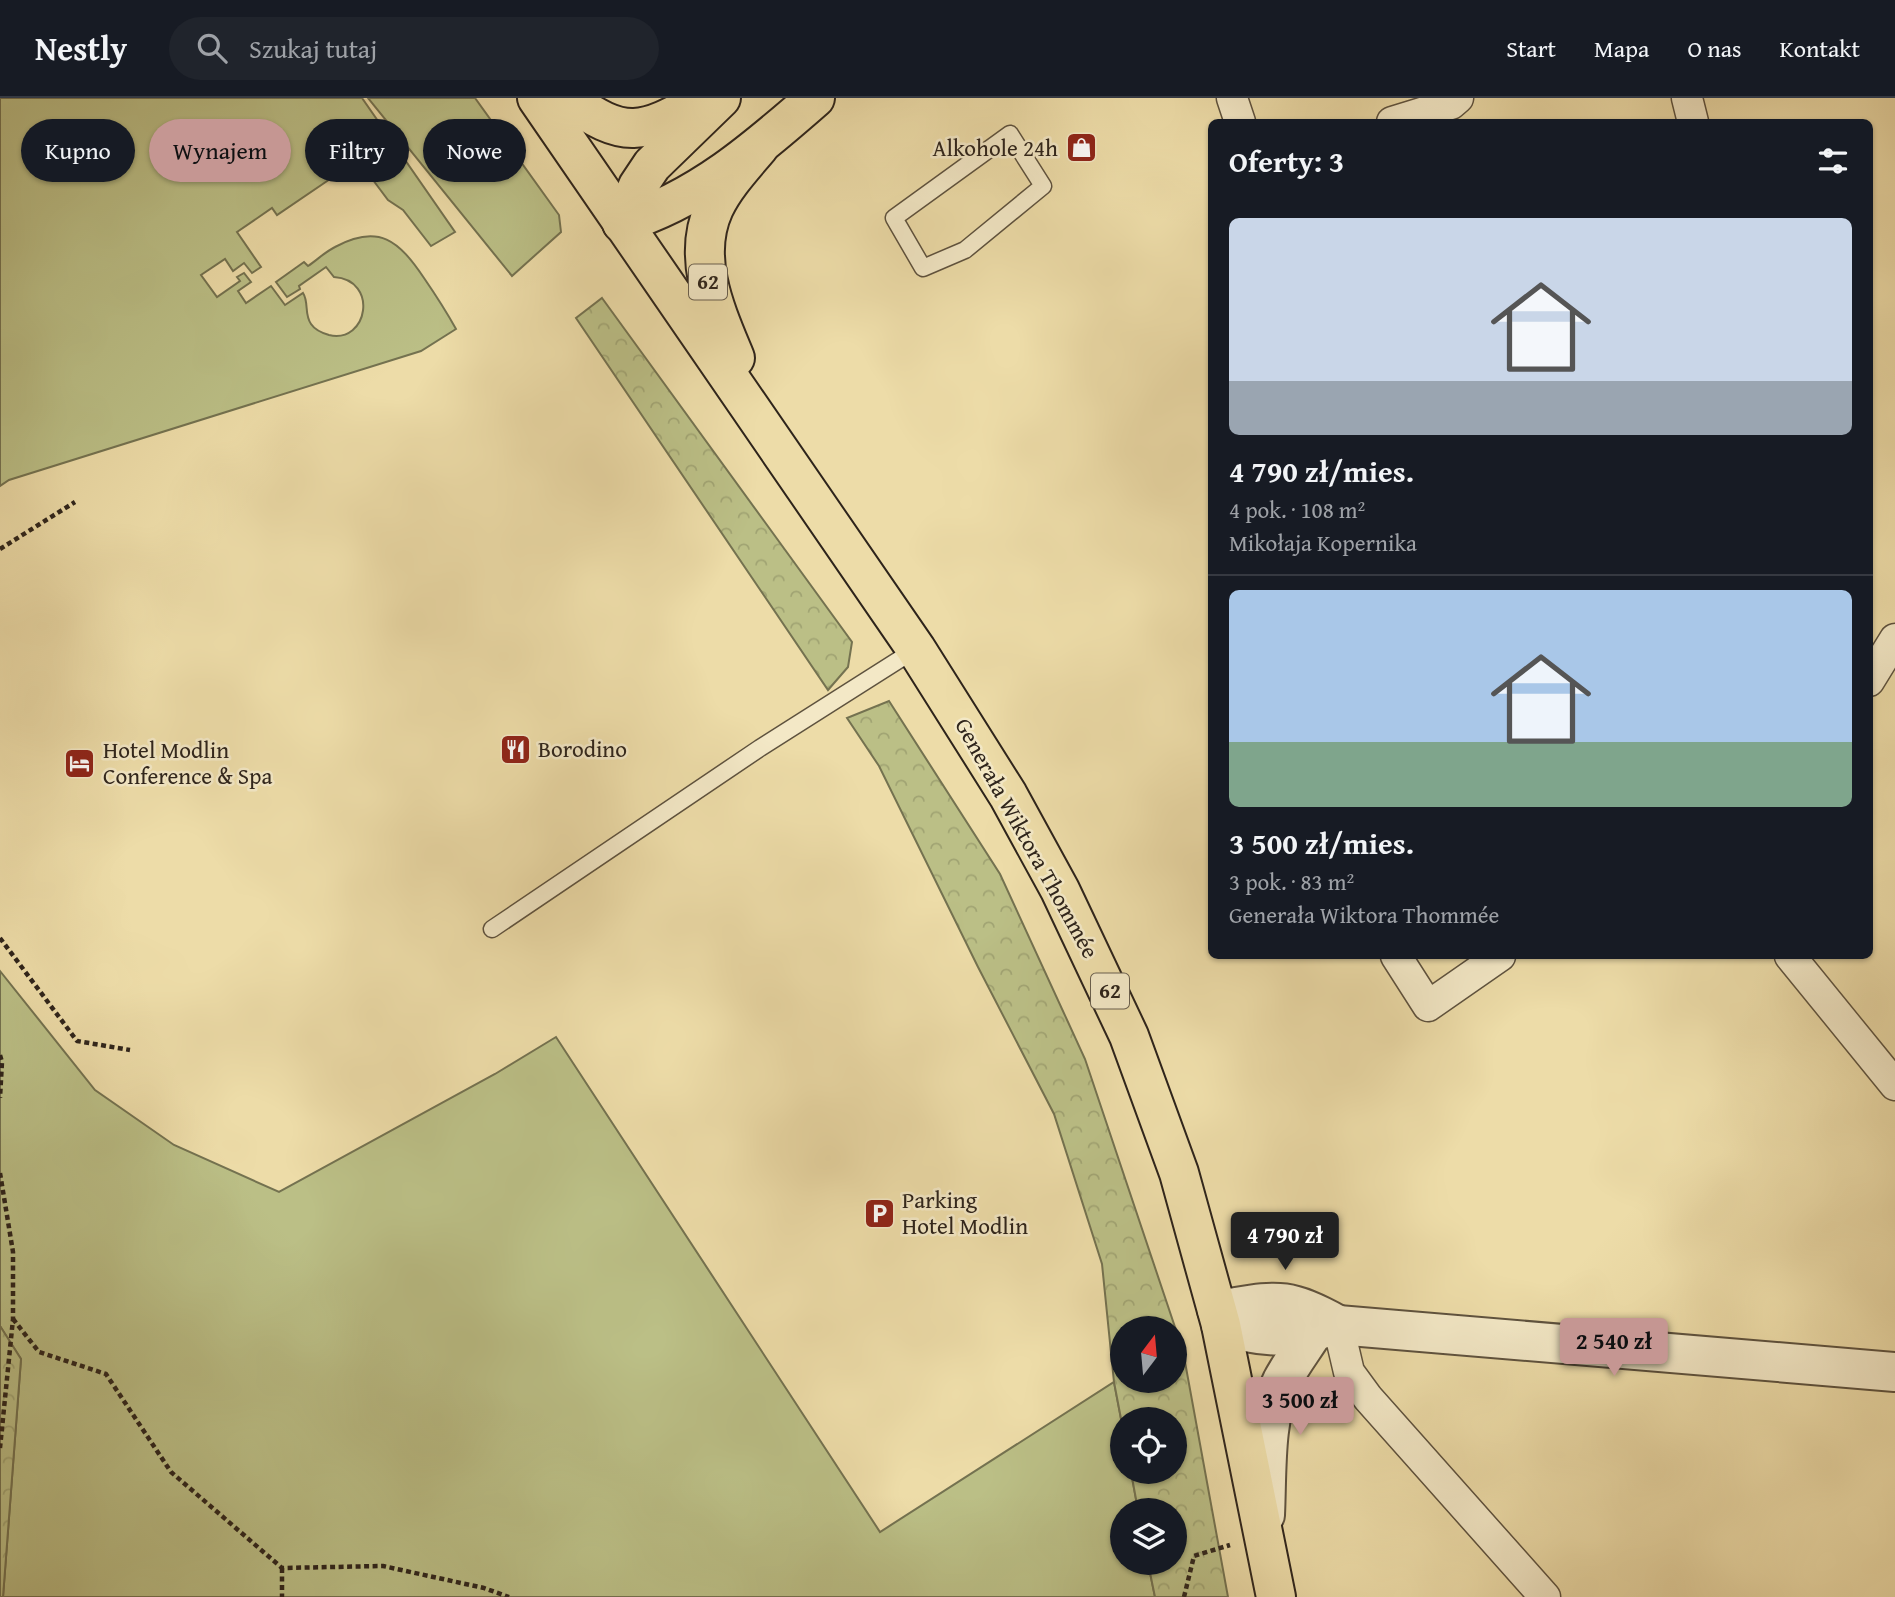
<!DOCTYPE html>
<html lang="pl">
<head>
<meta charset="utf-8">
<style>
	:root { --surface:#171b24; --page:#20242c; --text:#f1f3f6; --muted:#9ea1a6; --line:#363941; --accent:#c59692 }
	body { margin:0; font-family:"Gentium Book Plus",serif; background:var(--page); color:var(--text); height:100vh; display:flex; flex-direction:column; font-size:26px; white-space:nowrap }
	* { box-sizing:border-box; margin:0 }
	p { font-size:23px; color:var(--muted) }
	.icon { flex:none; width:38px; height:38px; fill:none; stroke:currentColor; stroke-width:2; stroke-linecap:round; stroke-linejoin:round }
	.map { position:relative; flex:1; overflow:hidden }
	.side { position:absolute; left:1208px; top:21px; width:665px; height:840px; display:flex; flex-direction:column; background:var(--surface); border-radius:10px; box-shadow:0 2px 5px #0004 }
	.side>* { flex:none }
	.hud { position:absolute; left:21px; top:21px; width:665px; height:63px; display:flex; gap:14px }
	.needle { width:46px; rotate:16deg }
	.buttons { position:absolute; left:1110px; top:1218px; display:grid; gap:14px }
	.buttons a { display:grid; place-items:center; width:77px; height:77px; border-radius:50%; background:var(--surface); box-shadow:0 2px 5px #0004; font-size:35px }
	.price { position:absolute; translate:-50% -60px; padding:0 16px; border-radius:7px; background:var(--accent); color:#111; font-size:23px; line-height:46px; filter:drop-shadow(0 2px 4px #0008) }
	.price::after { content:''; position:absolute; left:50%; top:42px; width:21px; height:16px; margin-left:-10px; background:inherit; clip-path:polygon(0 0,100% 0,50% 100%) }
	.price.active { background:#222; color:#fff }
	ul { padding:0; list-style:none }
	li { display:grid; align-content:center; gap:14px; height:371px; padding:0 21px }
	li+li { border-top:2px solid var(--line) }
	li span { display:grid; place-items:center; height:217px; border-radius:10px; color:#555 }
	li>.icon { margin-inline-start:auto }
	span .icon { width:126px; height:126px; fill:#fffc; stroke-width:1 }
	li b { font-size:30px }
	h2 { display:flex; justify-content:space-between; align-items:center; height:84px; padding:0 21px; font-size:30px }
	.pill { padding:0 24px; border-radius:32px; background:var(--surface); box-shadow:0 2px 5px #0004; font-size:24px; line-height:63px }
	.pill.active { background:var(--accent); color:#111 }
	header { display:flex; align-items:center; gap:42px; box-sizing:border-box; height:98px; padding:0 35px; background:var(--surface); border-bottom:2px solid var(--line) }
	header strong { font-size:33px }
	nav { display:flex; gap:38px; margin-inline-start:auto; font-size:24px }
	.search { width:490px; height:63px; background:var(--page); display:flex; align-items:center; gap:18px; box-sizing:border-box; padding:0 24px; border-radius:38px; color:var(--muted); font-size:26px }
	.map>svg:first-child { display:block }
	.grass { fill:#bbbf86; stroke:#747250; stroke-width:2 }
	.forest { fill:url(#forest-crowns); stroke:#747250; stroke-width:2; fill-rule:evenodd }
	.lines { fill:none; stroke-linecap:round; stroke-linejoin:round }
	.service-casing { stroke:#5e523e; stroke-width:19 }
	.minor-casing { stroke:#5e523e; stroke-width:33 }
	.tertiary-casing { stroke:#5e523e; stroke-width:42 }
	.primary-casing { stroke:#2e241b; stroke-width:42 }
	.path { stroke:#2e241b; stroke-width:4.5; stroke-dasharray:5 3.5; stroke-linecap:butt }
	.service { stroke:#f3e8c6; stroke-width:16 }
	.minor { stroke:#f3e8c6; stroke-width:30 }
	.tertiary { stroke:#f3e8c6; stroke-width:38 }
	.primary { stroke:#eddca8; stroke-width:38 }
	.labels { text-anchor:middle; stroke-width:5; stroke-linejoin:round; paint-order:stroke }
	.shield { fill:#f3e8c6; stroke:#695f4e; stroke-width:2 }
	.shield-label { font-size:21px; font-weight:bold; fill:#2e241b }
	.poi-label { font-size:23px; fill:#2e241b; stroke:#f3e8c6; text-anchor:start }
	.street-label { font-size:23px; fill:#2e241b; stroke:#f3e8c6 }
</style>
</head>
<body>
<header>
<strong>Nestly</strong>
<div class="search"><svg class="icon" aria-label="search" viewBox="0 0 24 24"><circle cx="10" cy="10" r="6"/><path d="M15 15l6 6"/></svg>Szukaj tutaj</div>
<nav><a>Start</a><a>Mapa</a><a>O nas</a><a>Kontakt</a></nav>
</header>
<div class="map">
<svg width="1895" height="1499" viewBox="0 0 1895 1499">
	<defs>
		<pattern id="forest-crowns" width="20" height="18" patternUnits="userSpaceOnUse" patternTransform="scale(1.75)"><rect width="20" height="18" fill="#bbbf86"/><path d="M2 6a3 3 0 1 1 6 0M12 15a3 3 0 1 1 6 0" fill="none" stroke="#a1a473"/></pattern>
	</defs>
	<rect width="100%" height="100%" fill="#eddca8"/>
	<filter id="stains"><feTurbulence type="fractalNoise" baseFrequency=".00286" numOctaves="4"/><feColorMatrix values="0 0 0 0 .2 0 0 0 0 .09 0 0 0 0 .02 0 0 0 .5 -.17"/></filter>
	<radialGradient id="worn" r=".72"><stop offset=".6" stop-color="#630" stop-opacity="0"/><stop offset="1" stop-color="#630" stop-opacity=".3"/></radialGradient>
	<!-- grass -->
	<g class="grass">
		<path d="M0 0H362L455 134 431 148 403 112 388 102 358 62 277 117 272 110 237 134 261 169 252 175 244 165 233 173 225 161 201 177 217 199 240 183 237 179 244 175 251 184 238 193 246 205 271 188 285 207 303 195C309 204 304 216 311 226 315 232 322 235 329 237 368 246 379 182 334 179L326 169 299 188 300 191 287 199 276 184 304 164 308 168C317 162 325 154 335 149 379 125 399 143 424 180 435 196 446 213 456 231L421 253 9 382 0 388Z"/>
		<polygon points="368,0 475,0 559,117 561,134 512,178"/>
		<polygon points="0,873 95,992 174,1047 279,1094 495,976 556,939 880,1434 1114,1284 1122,1326 1122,1374 1131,1374 1138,1412 1122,1412 1122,1465 1148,1465 1155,1499 3,1499 21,1261 0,1228"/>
	</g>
	<!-- forest -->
	<g class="forest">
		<polygon points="602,200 852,544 848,569 828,592 576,220"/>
		<path d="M889 603 1000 776 1085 961 1183 1253 1228 1499H1155L1148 1465H1174V1412H1138L1131 1374H1174V1321H1122V1326L1114 1284 1102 1166 1054 1016 978 869 879 668 847 620ZM1174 1230V1283H1122V1230Z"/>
		<polygon points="0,1228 21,1261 3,1499 0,1499"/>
	</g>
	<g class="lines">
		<defs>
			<g id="service">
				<polygon points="1010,36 1043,88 965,152 923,170 894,120"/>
				<polyline points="492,831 760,650 916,551"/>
			</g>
			<g id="minor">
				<polyline points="1232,0 1240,24"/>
				<polyline points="1687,0 1693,24"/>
				<polyline points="1392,24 1451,6 1458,0"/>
				<polyline points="1869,583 1895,541"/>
				<polyline points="1396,858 1428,908 1500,858"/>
				<polyline points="1790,858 1895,987"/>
				<polyline points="1338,1227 1349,1274 1368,1300 1545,1499"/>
			</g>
			<g id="tertiary">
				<path d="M1217 1212C1276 1203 1284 1197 1338 1227"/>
				<path d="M1221 1227C1269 1243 1291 1239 1338 1227L1895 1274"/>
				<path d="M1265 1417C1267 1376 1264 1320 1282 1283 1291 1266 1304 1249 1314 1233"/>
			</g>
			<g id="primary">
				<polyline points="537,0 916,551 1008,697 1060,792 1129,938 1179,1075 1221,1227 1276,1499"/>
				<path d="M567 0C625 43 642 36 701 3"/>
				<path d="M622 125C697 103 758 50 815 0"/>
				<polyline points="622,125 638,88 652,67 721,0"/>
				<path d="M735 260C716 214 691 160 714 110 725 87 743 68 759 49"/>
			</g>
		</defs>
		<!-- service casing -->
		<use href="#service" class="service-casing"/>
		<!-- minor casing -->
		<use href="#minor" class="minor-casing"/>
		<!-- tertiary casing -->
		<use href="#tertiary" class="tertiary-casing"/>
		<!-- primary casing -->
		<use href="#primary" class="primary-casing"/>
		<!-- path -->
		<g class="path">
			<polyline points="0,451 75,404"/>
			<polyline points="0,840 77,943 130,952"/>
			<polyline points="0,957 2,964 0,1000"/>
			<polyline points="0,1075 13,1154 13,1221 0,1350"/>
			<polyline points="13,1221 39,1254 106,1276 171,1374 282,1470 383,1468 484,1490 509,1499"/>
			<polyline points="282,1470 282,1499"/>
			<polyline points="1184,1499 1194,1458 1230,1447"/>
		</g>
		<!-- service -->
		<use href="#service" class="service"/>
		<!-- minor -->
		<use href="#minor" class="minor"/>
		<!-- tertiary -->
		<use href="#tertiary" class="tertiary"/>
		<!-- primary -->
		<use href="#primary" class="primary"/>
	</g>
	<!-- icons -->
	<defs>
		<symbol id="shop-square" viewBox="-11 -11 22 22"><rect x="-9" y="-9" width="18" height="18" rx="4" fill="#8f2418" stroke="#f3e8c6"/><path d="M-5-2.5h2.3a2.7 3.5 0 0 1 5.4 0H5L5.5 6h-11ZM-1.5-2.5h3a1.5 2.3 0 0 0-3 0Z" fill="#fff"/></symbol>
		<symbol id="restaurant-square" viewBox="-11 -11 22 22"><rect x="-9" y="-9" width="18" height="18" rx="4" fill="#8f2418" stroke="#f3e8c6"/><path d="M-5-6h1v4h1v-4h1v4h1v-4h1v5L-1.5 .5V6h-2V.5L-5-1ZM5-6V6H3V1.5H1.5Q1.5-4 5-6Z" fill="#fff"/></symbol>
		<symbol id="hotel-square" viewBox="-11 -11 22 22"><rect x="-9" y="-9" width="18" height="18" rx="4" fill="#8f2418" stroke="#f3e8c6"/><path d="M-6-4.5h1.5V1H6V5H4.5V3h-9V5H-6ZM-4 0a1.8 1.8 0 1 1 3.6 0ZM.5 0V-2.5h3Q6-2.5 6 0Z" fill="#fff"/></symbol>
		<symbol id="parking-square" viewBox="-11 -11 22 22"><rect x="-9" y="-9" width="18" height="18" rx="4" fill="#8f2418" stroke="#f3e8c6"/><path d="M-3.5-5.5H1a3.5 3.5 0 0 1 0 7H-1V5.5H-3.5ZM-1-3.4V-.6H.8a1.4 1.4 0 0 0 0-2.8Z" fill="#fff"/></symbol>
	</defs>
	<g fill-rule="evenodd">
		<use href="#shop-square" x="1064" y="32" width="35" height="35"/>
		<use href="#restaurant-square" x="498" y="634" width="35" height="35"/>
		<use href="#hotel-square" x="62" y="648" width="35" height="35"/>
		<use href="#parking-square" x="862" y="1098" width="35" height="35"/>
	</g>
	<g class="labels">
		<!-- shield labels -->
		<g class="shield">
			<rect x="689" y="166.5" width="38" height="35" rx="5"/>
			<rect x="1091" y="875.5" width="38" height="35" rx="5"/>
		</g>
		<g class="shield-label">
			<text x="708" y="191">62</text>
			<text x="1110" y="900">62</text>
		</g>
		<!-- poi labels -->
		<g class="poi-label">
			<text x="1058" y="58" text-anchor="end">Alkohole 24h</text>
			<text x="538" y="659">Borodino</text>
			<text x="103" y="660">Hotel Modlin<tspan x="103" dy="26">Conference &amp; Spa</tspan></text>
			<text x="902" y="1110">Parking<tspan x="902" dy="26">Hotel Modlin</tspan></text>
		</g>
		<!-- street labels -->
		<g class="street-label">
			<text transform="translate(1027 740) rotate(61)" y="8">Generała Wiktora Thommée</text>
		</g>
	</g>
	<rect width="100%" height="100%" filter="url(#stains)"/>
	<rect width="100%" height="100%" fill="url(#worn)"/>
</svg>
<div class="buttons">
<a><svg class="needle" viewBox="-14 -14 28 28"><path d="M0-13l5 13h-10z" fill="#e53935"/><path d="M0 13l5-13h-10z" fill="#9ea1a6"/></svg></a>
<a><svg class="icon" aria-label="locate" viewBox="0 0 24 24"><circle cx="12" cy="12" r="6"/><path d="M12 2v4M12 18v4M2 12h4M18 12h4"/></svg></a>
<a><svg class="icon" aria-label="layers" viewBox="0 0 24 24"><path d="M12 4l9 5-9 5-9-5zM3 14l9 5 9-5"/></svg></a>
</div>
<b class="price active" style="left:1285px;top:1174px">4 790 zł</b>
<b class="price" style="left:1614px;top:1280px">2 540 zł</b>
<b class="price" style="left:1300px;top:1339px">3 500 zł</b>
<div class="hud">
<a class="pill">Kupno</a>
<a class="pill active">Wynajem</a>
<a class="pill">Filtry</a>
<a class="pill">Nowe</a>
</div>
<section class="side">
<h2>Oferty: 3<svg class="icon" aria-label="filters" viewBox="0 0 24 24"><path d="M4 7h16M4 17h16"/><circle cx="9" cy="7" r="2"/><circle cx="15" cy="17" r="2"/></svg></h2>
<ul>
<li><span style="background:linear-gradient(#c9d6e8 75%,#9aa5b1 0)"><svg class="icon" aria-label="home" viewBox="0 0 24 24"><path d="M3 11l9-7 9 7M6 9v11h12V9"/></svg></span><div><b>4 790 zł/mies.</b><p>4 pok. · 108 m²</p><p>Mikołaja Kopernika</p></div></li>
<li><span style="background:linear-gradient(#a9c7e8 70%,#7fa58c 0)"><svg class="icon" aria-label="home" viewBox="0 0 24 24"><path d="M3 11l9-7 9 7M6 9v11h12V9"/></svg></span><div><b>3 500 zł/mies.</b><p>3 pok. · 83 m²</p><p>Generała Wiktora Thommée</p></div></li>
</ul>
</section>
</div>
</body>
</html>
